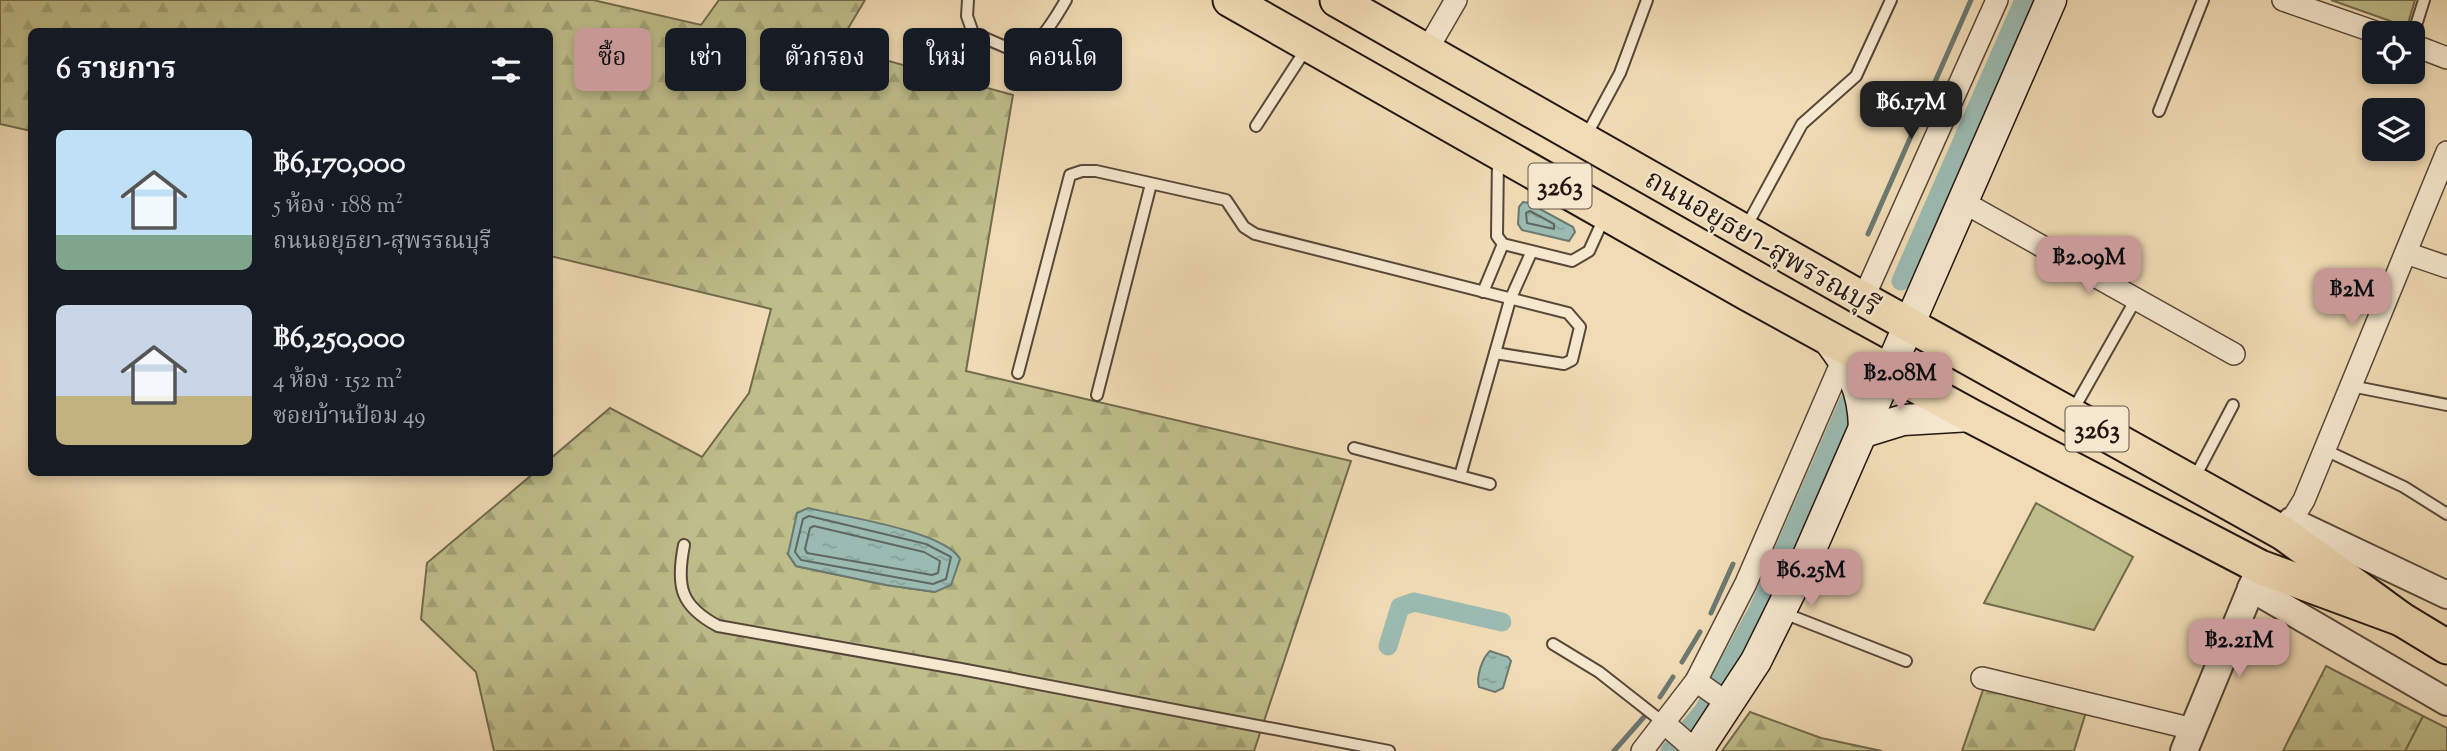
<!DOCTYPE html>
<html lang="th">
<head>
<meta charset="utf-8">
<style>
	:root { --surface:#171b24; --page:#242831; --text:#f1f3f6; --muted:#9ea1a6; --accent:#c59692 }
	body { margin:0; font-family:"Sorts Mill Goudy","Noto Serif Thai",serif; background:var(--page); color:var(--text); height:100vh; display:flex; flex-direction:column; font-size:26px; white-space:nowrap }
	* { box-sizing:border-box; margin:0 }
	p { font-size:23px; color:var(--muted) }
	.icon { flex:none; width:38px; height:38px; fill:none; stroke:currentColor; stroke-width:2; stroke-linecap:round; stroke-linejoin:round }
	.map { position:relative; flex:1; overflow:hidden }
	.sheet { position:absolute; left:28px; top:28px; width:525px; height:448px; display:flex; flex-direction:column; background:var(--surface); border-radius:10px; box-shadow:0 4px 10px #0003 }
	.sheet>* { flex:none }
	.top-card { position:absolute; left:574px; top:28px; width:665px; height:63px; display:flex; gap:14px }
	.buttons { position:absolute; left:2362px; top:21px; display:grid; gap:14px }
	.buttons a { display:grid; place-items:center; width:63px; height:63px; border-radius:10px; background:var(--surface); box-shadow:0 4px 10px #0003; font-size:35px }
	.price { position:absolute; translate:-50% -60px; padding:0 16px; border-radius:14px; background:var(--accent); color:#111; font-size:23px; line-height:46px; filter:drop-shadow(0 2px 4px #0008) }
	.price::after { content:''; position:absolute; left:50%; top:42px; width:21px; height:16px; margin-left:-10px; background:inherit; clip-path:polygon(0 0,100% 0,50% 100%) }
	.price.selected { background:#222; color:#fff }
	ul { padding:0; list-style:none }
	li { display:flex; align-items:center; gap:21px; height:175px; padding:0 28px }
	li span { display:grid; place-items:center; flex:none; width:196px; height:140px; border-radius:10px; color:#555 }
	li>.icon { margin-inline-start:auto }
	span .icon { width:84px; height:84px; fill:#fffc; stroke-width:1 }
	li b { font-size:30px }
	h2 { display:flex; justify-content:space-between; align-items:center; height:84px; padding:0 28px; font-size:30px }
	.pill { padding:0 24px; border-radius:10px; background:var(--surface); box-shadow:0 4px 10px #0003; font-size:24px; line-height:63px }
	.pill.selected { background:var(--accent); color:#111 }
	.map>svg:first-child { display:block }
	.grass { fill:#bebe8a; stroke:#716a4d; stroke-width:2 }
	.forest { fill:url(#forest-firs); stroke:#716a4d; stroke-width:2; fill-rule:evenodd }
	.water { fill:url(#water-ripples); stroke:#6b7971; stroke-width:2 }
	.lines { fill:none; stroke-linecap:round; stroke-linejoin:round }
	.shore { stroke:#606861; stroke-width:2 }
	.stream { stroke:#6b7971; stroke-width:5 }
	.canal { stroke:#9bbbb2; stroke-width:19 }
	.service-casing { stroke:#574739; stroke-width:14 }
	.minor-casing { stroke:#574739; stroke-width:24 }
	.tertiary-casing { stroke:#574739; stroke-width:30 }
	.secondary-casing { stroke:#241610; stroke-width:33 }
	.primary-casing { stroke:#241610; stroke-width:37 }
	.service { stroke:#f5e8ce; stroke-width:10 }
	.minor { stroke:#f5e8ce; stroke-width:21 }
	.tertiary { stroke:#f5e8ce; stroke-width:26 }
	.secondary { stroke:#f5e8ce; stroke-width:30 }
	.primary { stroke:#f0dbb4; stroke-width:33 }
	.labels { text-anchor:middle; stroke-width:5; stroke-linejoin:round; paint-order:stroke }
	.shield { fill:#f5e8ce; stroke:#635549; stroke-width:2 }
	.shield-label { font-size:26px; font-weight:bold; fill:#241610 }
	.street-label { font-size:28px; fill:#241610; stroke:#f5e8ce }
</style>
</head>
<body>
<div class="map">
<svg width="2447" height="751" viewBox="0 0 2447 751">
	<defs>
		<pattern id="forest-firs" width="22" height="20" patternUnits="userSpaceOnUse" patternTransform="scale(1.75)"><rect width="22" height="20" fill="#bebe8a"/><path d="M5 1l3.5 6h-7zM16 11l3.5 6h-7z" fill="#a3a376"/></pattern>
		<pattern id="water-ripples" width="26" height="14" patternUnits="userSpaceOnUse" patternTransform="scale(1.75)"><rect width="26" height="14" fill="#9bbbb2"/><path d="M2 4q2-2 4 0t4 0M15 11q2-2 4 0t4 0" fill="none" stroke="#85a098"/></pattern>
	</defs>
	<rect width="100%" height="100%" fill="#f0dbb4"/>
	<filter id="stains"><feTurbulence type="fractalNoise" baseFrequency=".00286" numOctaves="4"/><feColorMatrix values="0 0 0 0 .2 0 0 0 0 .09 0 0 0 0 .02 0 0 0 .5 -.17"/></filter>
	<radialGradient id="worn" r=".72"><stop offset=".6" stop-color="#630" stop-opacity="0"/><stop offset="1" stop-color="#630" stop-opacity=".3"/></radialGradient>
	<!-- grass -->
	<g class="grass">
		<polygon points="2331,0 2415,0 2407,27"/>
		<polygon points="2036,503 2133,557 2094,630 1984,603"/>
		<polygon points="2423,716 2447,728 2447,751 2405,751"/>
	</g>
	<!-- forest -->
	<g class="forest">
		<path d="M0 0H593L701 25 719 0H865L837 47 1013 95 966 371 1351 461 1254 751H494L476 672 421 619 427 563 534 473 550 472V459L610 408 702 457 749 393 771 309 550 256V32H32L31 131 0 124ZM788 554 935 592 886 585 796 566Z"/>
		<polygon points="2326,666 2423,716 2405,751 2283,751"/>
		<polygon points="1984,687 2086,712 2074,751 1962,751"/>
		<polygon points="1750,712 1821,738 1882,751 1722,751"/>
	</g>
	<!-- water -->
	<g class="water">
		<polygon points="1523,202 1529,203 1573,227 1575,232 1569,241 1522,230 1518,224 1519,207"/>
		<path d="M808 508C841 516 945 531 960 559L951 585 935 592 886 585 796 566 788 554 797 513Z"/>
		<path d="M1490 651 1508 657 1511 661 1503 688 1495 692 1479 687C1476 677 1482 658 1490 651Z"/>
	</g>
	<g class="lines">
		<!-- shore -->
		<g class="shore">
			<polygon points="1530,211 1554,224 1554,229 1527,223 1526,213"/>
			<polygon points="809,516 926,544 951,557 946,579 933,584 801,560 795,552 803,519"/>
			<polygon points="814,526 924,552 940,561 938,573 932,575 807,553 805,549 810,528"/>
		</g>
		<!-- stream -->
		<g class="stream">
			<polyline points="1868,234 1971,0"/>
			<polyline points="1711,613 1733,564"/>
			<polyline points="1682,662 1700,632"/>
			<polyline points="1660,697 1673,677"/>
			<polyline points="1614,751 1644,717"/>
		</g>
		<!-- canal -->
		<g class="canal">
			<polyline points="1901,281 2024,0"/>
			<polyline points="1388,646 1400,607 1414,602 1502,622"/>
			<polyline points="1670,751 1704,710 1758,610 1849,401"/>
		</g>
		<defs>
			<g id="service">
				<path d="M968 0 967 16 973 33 1017 52C1043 42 1052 23 1066 0"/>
				<polyline points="2413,35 2424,0"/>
				<polyline points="2159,111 2203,0"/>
				<polyline points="1256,126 1306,49"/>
				<polyline points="1585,138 1620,73 1647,0"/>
				<polyline points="1498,158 1497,236 1503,244 1572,261 1589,251 1604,218"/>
				<polyline points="1745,229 1802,124 1856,76 1891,0"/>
				<polyline points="1483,292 1503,244"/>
				<polyline points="1018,373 1070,175 1082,171 1096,171 1226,200 1244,227 1255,234 1568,313 1580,327 1572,360 1564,364 1495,353"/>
				<polyline points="2351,386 2447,405"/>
				<polyline points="1097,395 1151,184"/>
				<polyline points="2072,412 2136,299"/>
				<polyline points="1354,448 1490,484"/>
				<polyline points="2325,450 2404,487 2447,514"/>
				<polyline points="1460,476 1510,300 1531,253"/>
				<polyline points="2194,479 2233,405"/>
				<path d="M684 545C676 586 680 606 718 626L961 669 1389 751"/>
				<polyline points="1781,612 1906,661"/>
				<polyline points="1553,644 1599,672 1664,723"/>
			</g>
			<g id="minor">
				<polyline points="2283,0 2378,33"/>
				<polyline points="2413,45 2447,58"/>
				<polyline points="1427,50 1456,0"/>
				<polyline points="1963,202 2234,354"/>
				<polyline points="2406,253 2447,267"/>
				<polyline points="1863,299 1997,0"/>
				<polyline points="2291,521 2304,500 2447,152"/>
				<polyline points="1982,678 2193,729"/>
				<polyline points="1696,681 1730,705"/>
				<polyline points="1664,723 1696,751"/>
				<polyline points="1642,751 1696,681 1746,583 1843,359"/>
			</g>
			<g id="tertiary">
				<polyline points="2283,533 2291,521 2447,595"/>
				<polyline points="2251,588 2447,702"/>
				<polyline points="2184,751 2258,572"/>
			</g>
			<g id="secondary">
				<path d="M1828 339C1852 371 1863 387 1864 428"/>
				<polyline points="1864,432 1903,420 1971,416"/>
				<polyline points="1697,751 1756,661 1807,558 2051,0"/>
			</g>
			<g id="primary">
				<polyline points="1230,0 1748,294 1971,416 2260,567 2401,619"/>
				<polyline points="1337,0 1863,299 2283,533 2401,619 2447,647"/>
			</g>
		</defs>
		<!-- service casing -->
		<use href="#service" class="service-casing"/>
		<!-- minor casing -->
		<use href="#minor" class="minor-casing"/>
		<!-- tertiary casing -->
		<use href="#tertiary" class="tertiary-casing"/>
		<!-- secondary casing -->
		<use href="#secondary" class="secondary-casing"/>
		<!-- primary casing -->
		<use href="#primary" class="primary-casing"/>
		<!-- service -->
		<use href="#service" class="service"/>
		<!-- minor -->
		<use href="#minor" class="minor"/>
		<!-- tertiary -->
		<use href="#tertiary" class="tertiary"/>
		<!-- secondary -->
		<use href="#secondary" class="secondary"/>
		<!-- primary -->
		<use href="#primary" class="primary"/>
	</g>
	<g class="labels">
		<!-- shield labels -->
		<g class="shield">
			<rect x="1528.5" y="163.5" width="63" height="45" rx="5"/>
			<rect x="2065.5" y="406.5" width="63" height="45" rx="5"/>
		</g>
		<g class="shield-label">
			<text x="1560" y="195">3263</text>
			<text x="2097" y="438">3263</text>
		</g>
		<!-- street labels -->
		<g class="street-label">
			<text transform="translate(1763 242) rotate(30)" y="10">ถนนอยุธยา-สุพรรณบุรี</text>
		</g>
	</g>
	<rect width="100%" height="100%" filter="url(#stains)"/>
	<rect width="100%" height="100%" fill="url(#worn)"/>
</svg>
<div class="buttons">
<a><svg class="icon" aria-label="locate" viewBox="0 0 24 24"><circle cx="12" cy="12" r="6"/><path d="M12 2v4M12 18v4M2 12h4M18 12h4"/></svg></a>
<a><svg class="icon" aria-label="layers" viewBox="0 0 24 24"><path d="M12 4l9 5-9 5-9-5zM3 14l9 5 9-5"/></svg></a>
</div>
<b class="price selected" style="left:1911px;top:141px">฿6.17M</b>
<b class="price" style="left:2089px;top:296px">฿2.09M</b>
<b class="price" style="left:2352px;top:328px">฿2M</b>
<b class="price" style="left:1900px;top:412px">฿2.08M</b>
<b class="price" style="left:1811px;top:609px">฿6.25M</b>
<b class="price" style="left:2239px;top:679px">฿2.21M</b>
<div class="top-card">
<a class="pill selected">ซื้อ</a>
<a class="pill">เช่า</a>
<a class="pill">ตัวกรอง</a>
<a class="pill">ใหม่</a>
<a class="pill">คอนโด</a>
</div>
<section class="sheet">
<h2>6 รายการ<svg class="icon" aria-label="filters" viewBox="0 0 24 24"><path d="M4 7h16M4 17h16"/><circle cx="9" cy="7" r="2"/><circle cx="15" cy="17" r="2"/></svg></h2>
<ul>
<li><span style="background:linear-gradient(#bfe0f5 75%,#7fa58c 0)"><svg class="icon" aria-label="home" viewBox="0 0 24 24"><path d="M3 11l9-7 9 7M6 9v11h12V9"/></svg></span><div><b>฿6,170,000</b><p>5 ห้อง · 188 m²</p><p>ถนนอยุธยา-สุพรรณบุรี</p></div></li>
<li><span style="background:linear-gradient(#c9d6e8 65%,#c2b280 0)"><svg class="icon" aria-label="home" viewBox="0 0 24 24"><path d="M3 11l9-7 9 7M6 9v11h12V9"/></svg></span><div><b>฿6,250,000</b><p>4 ห้อง · 152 m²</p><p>ซอยบ้านป้อม 49</p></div></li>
</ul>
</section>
</div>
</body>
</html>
